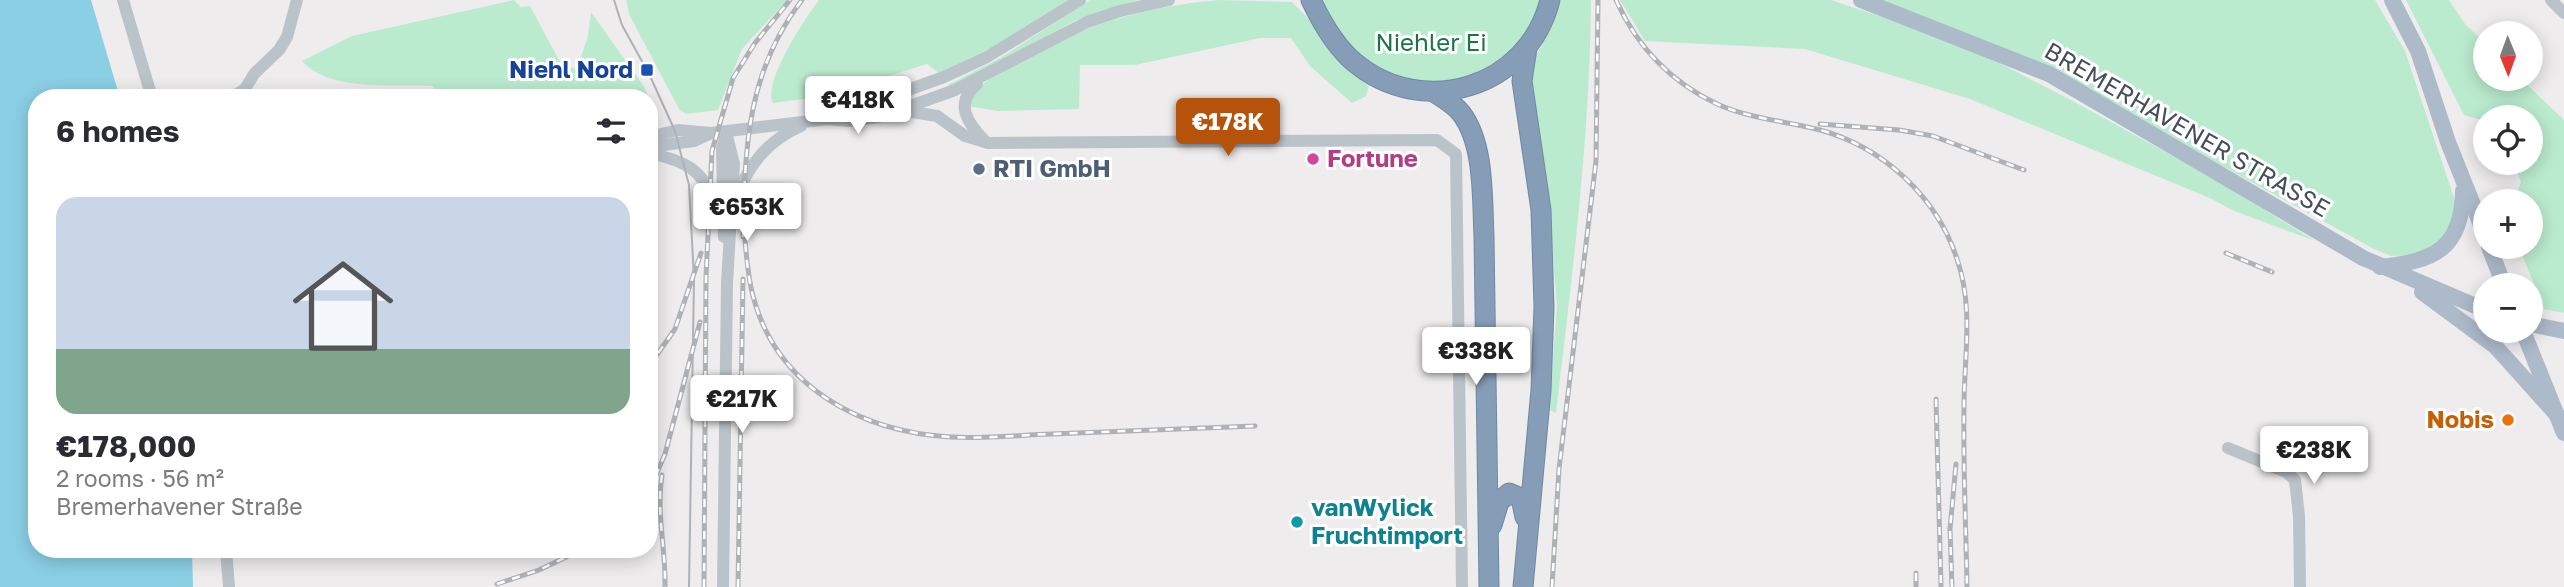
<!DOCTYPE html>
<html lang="en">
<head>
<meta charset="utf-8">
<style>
	:root { --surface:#fff; --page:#f2f2f3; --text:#2b2b33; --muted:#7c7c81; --accent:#b45309 }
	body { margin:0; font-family:"Golos Text",sans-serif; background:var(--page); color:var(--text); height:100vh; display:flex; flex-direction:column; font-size:26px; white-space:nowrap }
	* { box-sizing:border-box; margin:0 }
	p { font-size:23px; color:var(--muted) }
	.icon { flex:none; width:38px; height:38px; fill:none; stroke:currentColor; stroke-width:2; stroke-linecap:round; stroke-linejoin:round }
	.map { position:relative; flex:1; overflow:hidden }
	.details { position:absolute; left:28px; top:89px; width:630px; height:469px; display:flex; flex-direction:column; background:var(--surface); border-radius:28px; box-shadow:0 4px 18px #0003 }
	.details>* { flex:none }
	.needle { width:46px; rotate:179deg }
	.buttons { position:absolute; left:2473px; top:21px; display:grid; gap:14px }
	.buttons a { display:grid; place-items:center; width:70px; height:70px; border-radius:50%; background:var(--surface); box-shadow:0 4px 18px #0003; font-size:35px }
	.price { position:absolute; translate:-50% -60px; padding:0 16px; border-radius:7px; background:#fff; color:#222; font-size:23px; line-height:46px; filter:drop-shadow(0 2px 4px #0008) }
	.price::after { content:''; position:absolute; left:50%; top:42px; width:21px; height:16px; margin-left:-10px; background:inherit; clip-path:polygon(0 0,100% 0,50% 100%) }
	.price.selected { background:var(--accent); color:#fff }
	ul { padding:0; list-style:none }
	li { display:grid; align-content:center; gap:14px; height:371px; padding:0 28px }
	li span { display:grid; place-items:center; height:217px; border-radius:21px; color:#555 }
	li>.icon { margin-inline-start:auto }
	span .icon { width:126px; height:126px; fill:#fffc; stroke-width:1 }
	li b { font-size:30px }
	h2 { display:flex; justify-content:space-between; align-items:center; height:84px; padding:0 28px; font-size:30px }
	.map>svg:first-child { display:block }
	.green { fill:#bbebcf }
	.water { fill:#8bcfe5 }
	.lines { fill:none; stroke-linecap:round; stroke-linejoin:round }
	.highway-casing { stroke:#7188a4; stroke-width:21 }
	.minor { stroke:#bbc3ca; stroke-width:12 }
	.major { stroke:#adbaca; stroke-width:16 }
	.highway { stroke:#869db8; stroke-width:19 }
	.tram { stroke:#aeb1b6; stroke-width:2 }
	.rail-casing { stroke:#aeb1b6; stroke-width:5 }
	.rail { stroke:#fff; stroke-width:2.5; stroke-dasharray:8; stroke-linecap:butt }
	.transit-dot { fill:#1a4fb4; stroke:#fff; stroke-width:2.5 }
	.hotel-dot { fill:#d1479c; stroke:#fff; stroke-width:2.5 }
	.service-dot { fill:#5c6f8a; stroke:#fff; stroke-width:2.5 }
	.food-dot { fill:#e8710a; stroke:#fff; stroke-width:2.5 }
	.culture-dot { fill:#0f9aa8; stroke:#fff; stroke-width:2.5 }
	.labels { text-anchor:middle; stroke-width:6; stroke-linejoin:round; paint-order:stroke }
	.park-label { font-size:24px; fill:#1c734a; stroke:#fff }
	.transit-label { font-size:24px; font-weight:bold; fill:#164399; stroke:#fff; text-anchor:end }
	.street-label { font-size:24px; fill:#454e58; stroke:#fff }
	.hotel-label { font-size:24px; font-weight:bold; fill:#b23c85; stroke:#fff; text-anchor:start }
	.service-label { font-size:24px; font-weight:bold; fill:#4e5e75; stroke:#fff; text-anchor:start }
	.food-label { font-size:24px; font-weight:bold; fill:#c56008; stroke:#fff; text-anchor:end }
	.culture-label { font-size:24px; font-weight:bold; fill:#0d838f; stroke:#fff; text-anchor:start }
</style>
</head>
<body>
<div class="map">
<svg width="2564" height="587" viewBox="0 0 2564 587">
	<rect width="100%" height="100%" fill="#eeecec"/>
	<!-- green -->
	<g class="green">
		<path d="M514 0 521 7 530 6 561 64 577 69 588 36 591 12 643 85 649 98H442L432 86C393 84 329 92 302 61L352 36Z"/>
		<polygon points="626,0 787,0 742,49 718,110 686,114 679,109 629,14"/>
		<path d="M819 0H1070L997 45 939 73 927 64 825 96 773 103C762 83 805 18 819 0Z"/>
		<polygon points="1090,0 1138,0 1076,20 966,80 950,87 948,85 1000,58"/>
		<path d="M1218 0 1292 2 1307 17 1336 59 1369 86 1366 96 1352 103 1310 66 1291 38H1260L1135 65H1080L1079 109 998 111 967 106C980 80 998 74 1023 59 1088 23 1145 7 1218 0Z"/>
		<polygon points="1317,0 1545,0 1542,9 1500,66 1453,85 1396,80 1353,54"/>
		<path d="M1561 0H1591C1590 138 1572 276 1556 413L1549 410 1557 305 1549 211 1530 90 1534 59 1552 26Z"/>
		<polygon points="1620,0 1831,0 1882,17 1999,63 2071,100 2220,182 2315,241 2232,210 2212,199 1970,99 1805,49 1645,41"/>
		<polygon points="1881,0 2375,0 2405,51 2457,207 2447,234 2421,255 2391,256 2374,249 2018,54"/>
		<polygon points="2406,0 2449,0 2465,24 2485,43 2485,79 2521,79 2564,120 2564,313 2544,309 2519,247 2530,247 2530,201 2514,201 2521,182 2514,163 2530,163 2530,117 2485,117 2485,121 2464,115"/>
	</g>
	<!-- water -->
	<polygon class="water" points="0,0 91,0 120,98 37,98 37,550 192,550 193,587 0,587"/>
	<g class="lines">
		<defs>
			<g id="highway">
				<path d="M1311 0C1321 21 1335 46 1354 62 1423 120 1528 88 1550 0"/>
				<path d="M1434 92C1443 98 1454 104 1461 113 1485 144 1482 199 1484 236L1489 587"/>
				<polyline points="1492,525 1499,502 1509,493 1521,498 1525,517"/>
				<polyline points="1523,587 1541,390 1544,307 1541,210 1522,81 1527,48"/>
			</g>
		</defs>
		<!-- highway casing -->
		<use href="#highway" class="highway-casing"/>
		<!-- minor -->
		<g class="minor">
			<polyline points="123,0 152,98"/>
			<polyline points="2551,0 2564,13"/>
			<path d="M977 84C954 103 967 123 985 141"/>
			<polyline points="231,98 245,89 254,74 279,50 287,37 297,0"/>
			<polyline points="902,109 955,90 1087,22 1120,11 1169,0"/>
			<polyline points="827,119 848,121 912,112 937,116 965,136 988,143 1437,140 1456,154 1462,587"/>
			<polyline points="649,137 678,130 711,133 827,119 944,77 987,57 1080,0"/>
			<polyline points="649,147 694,141 711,133"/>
			<path d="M649 153C695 163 698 171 723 209"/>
			<path d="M737 194C751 162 769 140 801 126"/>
			<polyline points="724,237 722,149 726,132"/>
			<polyline points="2228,448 2286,472 2295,480 2299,516 2300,587"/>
			<polyline points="226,550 229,587"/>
			<polyline points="723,587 727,283 734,164 726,132"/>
		</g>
		<!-- major -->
		<g class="major">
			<polyline points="1861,0 2049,74 2363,258 2485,310"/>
			<polyline points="2392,0 2418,51 2448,142 2485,235"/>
			<polyline points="2489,247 2504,285"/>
			<path d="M2380 267C2433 261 2462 250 2463 191"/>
			<polyline points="2422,292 2495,346 2557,415"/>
			<polyline points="2530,324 2564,331"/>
			<polyline points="2523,331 2564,433"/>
		</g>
		<!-- highway -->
		<use href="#highway" class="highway"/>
		<!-- tram -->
		<polyline class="tram" points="614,0 622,25 650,76 675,131 689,185 694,278 689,587"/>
		<defs>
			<g id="rail">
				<path d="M1616 0C1637 47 1671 82 1717 104 1750 119 1786 121 1820 130 1883 147 1937 197 1957 259 1974 308 1964 357 1964 407 1963 467 1966 527 1967 587"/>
				<polyline points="1820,124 1899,130 1933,136 2024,170"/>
				<path d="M744 228C746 250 747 274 753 296 777 388 862 432 951 437 984 439 1019 435 1052 434 1120 431 1187 429 1255 426"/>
				<path d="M743 237C745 149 746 73 802 0"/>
				<polyline points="2226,253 2272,272"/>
				<polyline points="649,366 675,329 701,253"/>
				<polyline points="1936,399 1941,587"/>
				<path d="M662 475C656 513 666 549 665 587"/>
				<polyline points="649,491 665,454 700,322"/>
				<polyline points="1916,573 1916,587"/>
				<polyline points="497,584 539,570 581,550"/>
				<polyline points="704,587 706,277 712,151 733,78 755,43 790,0"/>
				<polyline points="738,587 743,279"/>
				<polyline points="1552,587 1559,469 1596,161 1598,0"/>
				<polyline points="1952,587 1950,529 1956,464"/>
			</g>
		</defs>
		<!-- rail casing -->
		<use href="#rail" class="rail-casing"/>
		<!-- rail -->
		<use href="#rail" class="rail"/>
	</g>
	<!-- markers -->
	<rect class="transit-dot" x="640" y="63" width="14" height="14" rx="3.5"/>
	<circle class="hotel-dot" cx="1313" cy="159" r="7"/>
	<circle class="service-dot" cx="979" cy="169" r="7"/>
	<circle class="food-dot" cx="2508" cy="420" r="7"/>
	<circle class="culture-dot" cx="1297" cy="522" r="7"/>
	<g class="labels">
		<!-- park labels -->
		<g class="park-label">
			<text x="1431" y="51">Niehler Ei</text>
		</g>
		<!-- transit labels -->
		<g class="transit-label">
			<text x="633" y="78">Niehl Nord</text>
		</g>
		<!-- street labels -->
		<g class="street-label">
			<text transform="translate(2187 130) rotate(30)" y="8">BREMERHAVENER STRASSE</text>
		</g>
		<!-- hotel labels -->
		<g class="hotel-label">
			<text x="1327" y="167">Fortune</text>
		</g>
		<!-- service labels -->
		<g class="service-label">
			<text x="993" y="177">RTI GmbH</text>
		</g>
		<!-- food labels -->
		<g class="food-label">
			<text x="2494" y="428">Nobis</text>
		</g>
		<!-- culture labels -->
		<g class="culture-label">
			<text x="1311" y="516">vanWylick<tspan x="1311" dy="28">Fruchtimport</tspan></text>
		</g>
	</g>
</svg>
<div class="buttons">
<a><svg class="needle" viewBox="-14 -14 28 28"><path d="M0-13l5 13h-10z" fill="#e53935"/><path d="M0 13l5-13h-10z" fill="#7c7c81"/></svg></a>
<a><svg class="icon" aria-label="locate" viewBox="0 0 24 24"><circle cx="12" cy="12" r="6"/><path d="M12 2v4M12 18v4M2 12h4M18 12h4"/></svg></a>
<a>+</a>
<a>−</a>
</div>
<b class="price" style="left:858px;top:136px">€418K</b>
<b class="price selected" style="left:1228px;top:158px">€178K</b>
<b class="price" style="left:747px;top:243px">€653K</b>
<b class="price" style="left:1476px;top:387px">€338K</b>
<b class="price" style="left:742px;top:435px">€217K</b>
<b class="price" style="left:2314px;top:486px">€238K</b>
<section class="details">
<h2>6 homes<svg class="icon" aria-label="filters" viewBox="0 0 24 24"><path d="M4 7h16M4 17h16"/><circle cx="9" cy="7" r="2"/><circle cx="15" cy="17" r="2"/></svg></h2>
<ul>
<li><span style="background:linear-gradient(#c9d6e8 70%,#7fa58c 0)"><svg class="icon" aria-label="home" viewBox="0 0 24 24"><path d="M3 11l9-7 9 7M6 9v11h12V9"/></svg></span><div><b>€178,000</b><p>2 rooms · 56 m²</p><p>Bremerhavener Straße</p></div></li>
</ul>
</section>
</div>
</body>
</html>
